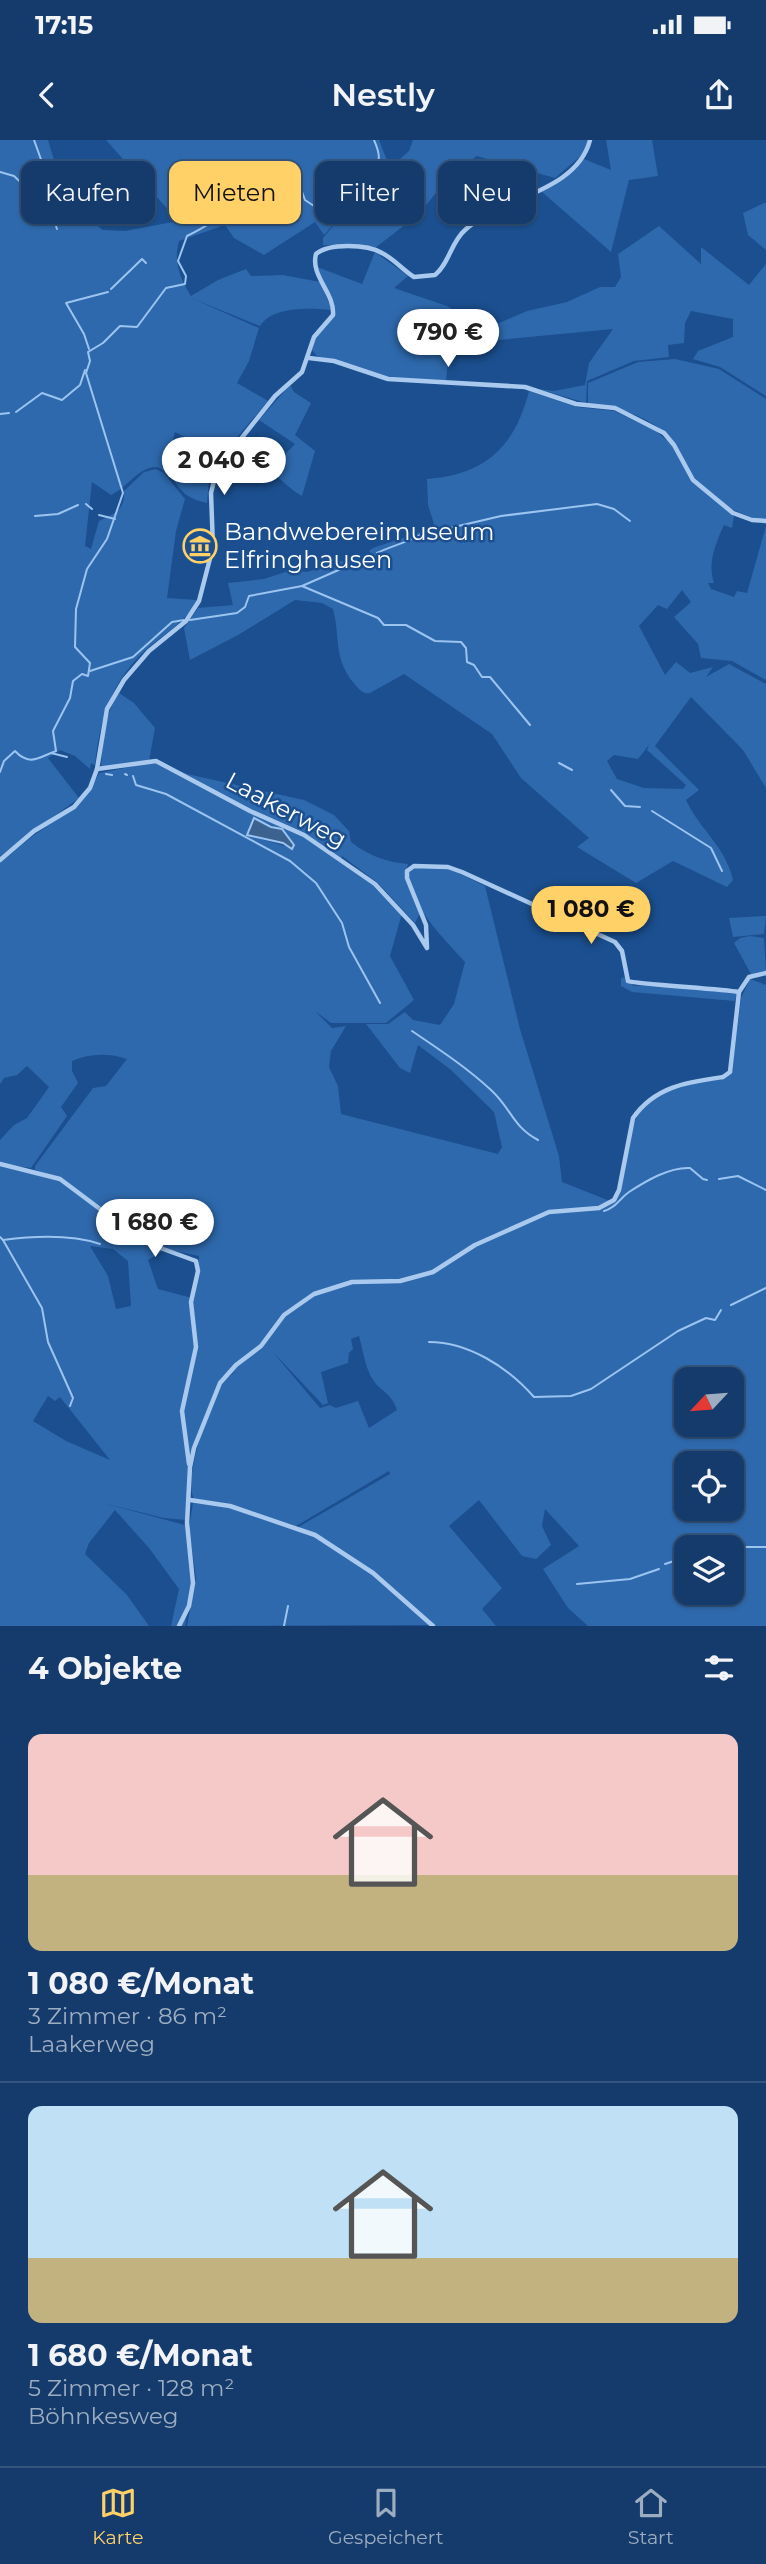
<!DOCTYPE html>
<html lang="de">
<head>
<meta charset="utf-8">
<style>
	:root { --surface:#143b6b; --page:#1d4271; --text:#f1f3f6; --muted:#9dadc1; --line:#33557e; --accent:#ffd166 }
	body { margin:0; font-family:Montserrat,sans-serif; background:var(--page); color:var(--text); height:100vh; display:flex; flex-direction:column; font-size:26px; white-space:nowrap }
	* { box-sizing:border-box; margin:0 }
	p { font-size:23px; color:var(--muted) }
	.icon { flex:none; width:38px; height:38px; fill:none; stroke:currentColor; stroke-width:2; stroke-linecap:round; stroke-linejoin:round }
	.map { position:relative; height:1486px; overflow:hidden }
	.sheet { display:flex; flex-direction:column; background:var(--surface); flex:1 }
	.sheet>* { flex:none }
	.top-card { position:absolute; left:21px; top:21px; width:724px; height:63px; display:flex; gap:14px }
	.needle { width:46px; rotate:244deg }
	.controls { position:absolute; left:674px; top:1227px; display:grid; gap:14px }
	.controls a { display:grid; place-items:center; width:70px; height:70px; border-radius:14px; background:var(--surface); box-shadow:0 2px 5px #0004,0 0 0 2px var(--line); font-size:35px }
	.price { position:absolute; translate:-50% -60px; padding:0 16px; border-radius:24px; background:#fff; color:#222; font-size:23px; line-height:46px; filter:drop-shadow(0 2px 4px #0008) }
	.price::after { content:''; position:absolute; left:50%; top:42px; width:21px; height:16px; margin-left:-10px; background:inherit; clip-path:polygon(0 0,100% 0,50% 100%) }
	.price.on { background:var(--accent); color:#111 }
	ul { padding:0; list-style:none }
	li { display:grid; align-content:center; gap:14px; height:371px; padding:0 28px }
	li+li { border-top:2px solid var(--line) }
	li span { display:grid; place-items:center; height:217px; border-radius:14px; color:#555 }
	li>.icon { margin-inline-start:auto }
	span .icon { width:126px; height:126px; fill:#fffc; stroke-width:1 }
	li b { font-size:30px }
	h2 { display:flex; justify-content:space-between; align-items:center; height:84px; padding:0 28px; font-size:30px }
	.pill { padding:0 24px; border-radius:14px; background:var(--surface); box-shadow:0 2px 5px #0004,0 0 0 2px var(--line); font-size:24px; line-height:63px }
	.pill.on { background:var(--accent); color:#111 }
	.status { display:flex; justify-content:space-between; align-items:center; height:49px; padding:0 35px; background:var(--surface); direction:ltr }
	.status svg { height:19px; fill:currentColor }
	header { display:flex; justify-content:space-between; align-items:center; height:91px; padding:0 28px; background:var(--surface); font-size:32px; font-weight:600 }
	.tab-bar { display:flex; justify-content:space-around; align-items:center; height:98px; border-top:2px solid var(--line); background:var(--surface); font-size:19px; color:var(--muted) }
	.tab-bar a { display:grid; justify-items:center; gap:4px }
	.tab-bar .on { color:var(--accent) }
	.map>svg:first-child { display:block }
	.green { fill:#2e69ad; fill-rule:evenodd }
	.water { fill:#3c6290; stroke:#9cc4f0; stroke-width:2 }
	.lines { fill:none; stroke-linecap:round; stroke-linejoin:round }
	.stream { stroke:#9cc4f0; stroke-width:2 }
	.minor { stroke:#a9c9ee; stroke-width:4.5 }
	.labels { text-anchor:middle; stroke-width:5; stroke-linejoin:round; paint-order:stroke }
	.poi-label { font-size:24px; fill:#fff; stroke:#1b4f8f; text-anchor:start }
	.street-label { font-size:24px; fill:#fff; stroke:#1b4f8f }
</style>
</head>
<body>
<div class="status"><b>17:15</b><svg viewBox="0 0 49 12"><path d="M0 12V9h3v3zM5 12V6h3v6zM10 12V3h3v9zM15 12V0h3v12zM26 1h20v11H26zM47 4h2v5h-2z"/></svg></div>
<header><svg class="icon" aria-label="back" viewBox="0 0 24 24"><path d="M15 5l-7 7 7 7"/></svg>Nestly<svg class="icon" aria-label="share" viewBox="0 0 24 24"><path d="M12 15V3M7 8l5-5 5 5M5 13v7h14v-7"/></svg></header>
<div class="map">
<svg width="766" height="1486" viewBox="0 0 766 1486">
	<rect width="100%" height="100%" fill="#1b4f8f"/>
	<!-- green -->
	<g class="green">
		<path d="M0 0H48L59 37 52 36 78 71 103 90 125 91 178 81 106 0H379L390 28 409 11 413 0H588L583 14 555 38 477 16 452 33 419 74 375 108 323 105V98L349 67 324 95 315 82 264 115 234 98 225 85 179 101C173 122 180 138 191 156L218 140 246 129 251 136 283 135 320 142 332 170C310 168 273 166 260 186L191 158 259 188 249 221 237 243 268 261 233 302 227 299 214 311 175 292 172 304 215 324 209 339 207 363C173 356 182 339 157 327 139 326 127 348 111 355L92 342 85 406 91 409 99 381C116 373 125 370 124 351L144 332 156 329 164 333 185 359 176 391 167 458 197 460C186 482 165 493 147 509 111 541 100 579 95 625L91 623 90 629 75 616 60 610 48 618 79 658 0 716Z"/>
		<polygon points="606,0 652,0 658,36 629,40 611,112 542,52 584,19 611,30"/>
		<polygon points="766,62 766,110 748,95 743,73"/>
		<polygon points="659,86 701,124 701,107 749,145 766,124 766,256 720,227 693,219 698,211 733,197 733,179 691,171 685,183 684,203 668,205 669,217 634,221 587,241 586,263 539,249 554,251 585,245 589,223 613,189 488,201 451,196 446,240 391,238 317,216 312,210 314,198 335,172 317,127 362,144 375,112 408,136 394,148 447,166 478,185 497,184 527,171 567,162 600,147 615,147 621,137 618,114"/>
		<path d="M675 219 719 229 766 259V380C742 378 707 358 693 337 684 324 680 306 668 295 645 275 618 267 588 264V243L638 222Z"/>
		<path d="M290 245 294 252 311 263 295 295 315 311 302 356C289 349 282 339 269 331L295 304 259 280Z"/>
		<path d="M529 251 577 267 614 271 656 291 672 305 692 342 734 376 732 388 724 385C716 403 707 423 714 443H708L711 449 734 457 737 451 747 453 766 386V540L732 521 701 518 698 504 674 477 691 462 682 450 667 469 658 465 639 486 665 535 676 522 690 533 713 527 706 537 729 524 766 544V648L743 610 691 557 655 606 699 650 686 660C700 690 726 707 733 740L727 747 673 721 636 743 577 707 589 698 521 638 492 594 404 534 370 553C364 554 362 552 357 547 332 519 341 500 333 469L322 463 295 460 238 495 190 520 184 488 198 468 233 465 228 443 264 439 291 430 307 432 368 413 372 417 369 411 373 408 435 387 428 365 427 339C486 335 515 306 529 251ZM649 605 647 610 686 645 683 649 644 648 617 639 607 621 614 615 638 619Z"/>
		<path d="M119 553 134 563 155 588 149 621 101 628C103 602 104 575 119 553Z"/>
		<path d="M156 622 187 634 304 660 334 675 349 691 351 702C369 716 386 722 408 724L405 736 420 773 415 783 378 743 342 716 341 720 376 745 402 773 390 816 414 860 386 883H331L315 871 332 888 346 886 331 911 329 927 338 946 341 974 498 1014 502 1007 494 972 451 930 418 905 410 933 400 928 366 884H388L405 872 413 880 440 885 454 864 465 822C442 796 412 769 408 733L414 727 451 729 485 746 520 889 559 1016 562 1042 610 1061 620 1053C627 1007 627 954 685 944 700 941 720 942 732 931L741 858 750 839 766 845V1486H588L568 1468 543 1429 579 1406 545 1369 542 1386 551 1405 536 1419 522 1416 479 1360 449 1386 502 1448 482 1469 496 1486H435L376 1434 348 1414V1419L371 1434 430 1485 187 1486 196 1438 189 1388 193 1363 228 1366 295 1389 390 1334 389 1331 296 1386 227 1363 194 1359C183 1339 210 1257 225 1240 228 1236 235 1233 237 1231L221 1240 190 1316 186 1380 164 1378 103 1363 185 1385 192 1438 185 1486H171L179 1449 149 1408 115 1370 89 1403 85 1414 127 1455 149 1486H0V1025L59 1040 75 1051 59 1038 35 1030V1026L93 948 106 946 127 919C110 913 89 913 72 921V931L78 943 61 967 67 976 31 1028 0 1024V1000L14 985 27 978 49 947 27 926 17 935 4 938 0 944V722C14 713 26 700 40 691 66 673 85 663 99 633ZM254 678 282 690 294 705 292 708 247 695ZM90 1106 113 1109 128 1121 131 1166 116 1169 108 1136ZM166 1109 199 1116V1131L192 1158 158 1149 148 1120ZM359 1196C363 1210 365 1228 373 1240 381 1252 391 1252 397 1270L369 1288 358 1261 336 1268 330 1265 320 1268 272 1211 323 1265 328 1263 321 1232 348 1223 349 1213 353 1209 351 1199ZM686 1239H732V1284H686ZM48 1256 55 1261 60 1257 110 1320 66 1301 33 1281ZM686 1323H732V1368H686ZM686 1407H732V1452H686Z"/>
		<polygon points="766,776 764,794 733,797 729,778"/>
		<polygon points="750,796 764,798 766,832 752,836 734,803 740,798"/>
		<polygon points="625,837 634,846 668,844 737,854 735,861 632,852 621,846 621,838"/>
	</g>
	<!-- water -->
	<polygon class="water" points="254,678 271,687 282,689 294,705 292,709 283,703 247,695"/>
	<g class="lines">
		<!-- stream -->
		<g class="stream">
			<polyline points="34,0 43,25 50,31"/>
			<polyline points="0,32 14,36 28,49 33,44 43,49 57,89"/>
			<polyline points="47,54 51,42"/>
			<polyline points="111,149 142,119 146,123"/>
			<polyline points="89,209 84,194 66,163 108,152"/>
			<polyline points="16,272 42,253 62,260 80,245 85,230"/>
			<polyline points="0,274 9,273"/>
			<polyline points="86,364 92,369"/>
			<polyline points="99,375 115,379"/>
			<polyline points="35,376 58,374 78,365"/>
			<path d="M377 413C389 407 411 401 420 395L501 376 597 364 614 369 630 381"/>
			<polyline points="302,446 366,418"/>
			<polyline points="190,480 237,473 245,467 249,456 302,446 378,478 384,485 406,485 435,501 461,502 466,508 467,522 474,525 482,537 490,537 530,585"/>
			<polyline points="90,531 133,517 172,482 184,480"/>
			<polyline points="51,613 67,617"/>
			<polyline points="559,623 572,630"/>
			<path d="M0 632 4 621 15 611C30 627 39 617 56 611L53 591 70 558 73 541 82 534 88 536 90 523 75 507 76 469 87 429 107 399 123 353 86 233 90 221 88 212 103 203 120 186 137 187 166 148 185 144 186 136 178 121 187 96C225 78 255 48 301 49L305 60 314 66 350 42 354 34C375 26 386 27 374 0"/>
			<polyline points="106,634 112,635"/>
			<polyline points="125,634 127,635"/>
			<polyline points="133,636 136,645 166,654 290,721 316,743 342,783 349,807 380,863"/>
			<polyline points="611,650 625,666 640,667"/>
			<polyline points="652,671 711,708 722,731"/>
			<path d="M412 891C440 910 466 927 491 950 511 968 512 986 538 1000"/>
			<polyline points="719,1039 738,1036 766,1050"/>
			<path d="M604 1071C617 1067 619 1059 629 1052 646 1041 669 1027 690 1028L703 1039 707 1040"/>
			<path d="M0 1097 3 1100C34 1096 70 1094 100 1104"/>
			<polyline points="3,1100 42,1168 48,1202 73,1258 70,1266"/>
			<polyline points="731,1165 766,1148"/>
			<path d="M429 1202C468 1202 508 1227 534 1257L571 1256 591 1249 678 1191 706 1178 715 1180 721 1170"/>
			<polyline points="726,1407 766,1407"/>
			<polyline points="665,1424 686,1417"/>
			<polyline points="577,1444 630,1439 659,1429"/>
			<polyline points="284,1486 288,1466"/>
		</g>
		<!-- minor -->
		<g class="minor">
			<polyline points="309,218 334,221 388,239 525,247 576,264 615,268 664,293 674,305 693,340 733,373 752,380 766,381"/>
			<path d="M97 629 156 621 250 671 304 695 375 744 413 785 427 808 426 785 407 738V731L414 726 448 727 462 732 615 802 622 811 628 841C634 844 722 849 738 852"/>
			<path d="M0 720 34 691 74 667 90 648 97 629 107 569 124 540 149 511 186 481 199 461 213 407 211 353 217 329 275 256 302 232 314 197 333 175C335 153 310 136 316 114 329 103 367 104 382 113 394 119 403 130 414 137L435 135C449 124 451 102 465 90 500 58 577 52 590 0"/>
			<polyline points="0,1024 60,1039 144,1102 196,1121 198,1131 191,1162 196,1207 182,1271 189,1324"/>
			<polyline points="190,1360 230,1366 315,1395 373,1433 433,1486"/>
			<path d="M179 1486 189 1466 193 1443 187 1383 190 1327 194 1308 220 1243 236 1225 261 1206 284 1175 314 1154 352 1142 400 1141 433 1132 475 1105 549 1072 599 1068 614 1060 619 1050 633 978C655 946 688 942 723 937L730 932 739 852 749 837 766 833"/>
		</g>
	</g>
	<!-- icons -->
	<defs>
		<symbol id="museum-ring" viewBox="-11 -11 22 22"><circle r="9.5" fill="#1b4f8f" stroke="#ffd166" stroke-width="1.5"/><path d="M0-6L6-3V-2H-6V-3ZM-5-1h2V3h-2ZM-1-1h2V3h-2ZM3-1h2V3H3ZM-6 4H6V6H-6Z" fill="#ffd166"/></symbol>
	</defs>
	<g fill-rule="evenodd">
		<use href="#museum-ring" x="181" y="387" width="38" height="38"/>
	</g>
	<g class="labels">
		<!-- poi labels -->
		<g class="poi-label">
			<text x="224" y="400">Bandwebereimuseum<tspan x="224" dy="28">Elfringhausen</tspan></text>
		</g>
		<!-- street labels -->
		<g class="street-label">
			<text transform="translate(286 670) rotate(28)" y="8">Laakerweg</text>
		</g>
	</g>
</svg>
<div class="controls">
<a><svg class="needle" viewBox="-14 -14 28 28"><path d="M0-13l5 13h-10z" fill="#e53935"/><path d="M0 13l5-13h-10z" fill="#9dadc1"/></svg></a>
<a><svg class="icon" aria-label="locate" viewBox="0 0 24 24"><circle cx="12" cy="12" r="6"/><path d="M12 2v4M12 18v4M2 12h4M18 12h4"/></svg></a>
<a><svg class="icon" aria-label="layers" viewBox="0 0 24 24"><path d="M12 4l9 5-9 5-9-5zM3 14l9 5 9-5"/></svg></a>
</div>
<b class="price" style="left:448px;top:229px">790 €</b>
<b class="price" style="left:224px;top:357px">2 040 €</b>
<b class="price on" style="left:591px;top:806px">1 080 €</b>
<b class="price" style="left:155px;top:1119px">1 680 €</b>
<div class="top-card">
<a class="pill">Kaufen</a>
<a class="pill on">Mieten</a>
<a class="pill">Filter</a>
<a class="pill">Neu</a>
</div>
</div>
<section class="sheet">
<h2>4 Objekte<svg class="icon" aria-label="filters" viewBox="0 0 24 24"><path d="M4 7h16M4 17h16"/><circle cx="9" cy="7" r="2"/><circle cx="15" cy="17" r="2"/></svg></h2>
<ul>
<li><span style="background:linear-gradient(#f6c9c9 65%,#c2b280 0)"><svg class="icon" aria-label="home" viewBox="0 0 24 24"><path d="M3 11l9-7 9 7M6 9v11h12V9"/></svg></span><div><b>1 080 €/Monat</b><p>3 Zimmer · 86 m²</p><p>Laakerweg</p></div></li>
<li><span style="background:linear-gradient(#bfe0f5 70%,#c2b280 0)"><svg class="icon" aria-label="home" viewBox="0 0 24 24"><path d="M3 11l9-7 9 7M6 9v11h12V9"/></svg></span><div><b>1 680 €/Monat</b><p>5 Zimmer · 128 m²</p><p>Böhnkesweg</p></div></li>
</ul>
</section>
<nav class="tab-bar">
<a class="on"><svg class="icon" aria-label="map" viewBox="0 0 24 24"><path d="M3 6l6-2 6 2 6-2v14l-6 2-6-2-6 2zM9 4v14M15 6v14"/></svg>Karte</a>
<a><svg class="icon" aria-label="saved" viewBox="0 0 24 24"><path d="M7 4h10v16l-5-4-5 4z"/></svg>Gespeichert</a>
<a><svg class="icon" aria-label="home" viewBox="0 0 24 24"><path d="M3 11l9-7 9 7M6 9v11h12V9"/></svg>Start</a>
</nav>
</body>
</html>
